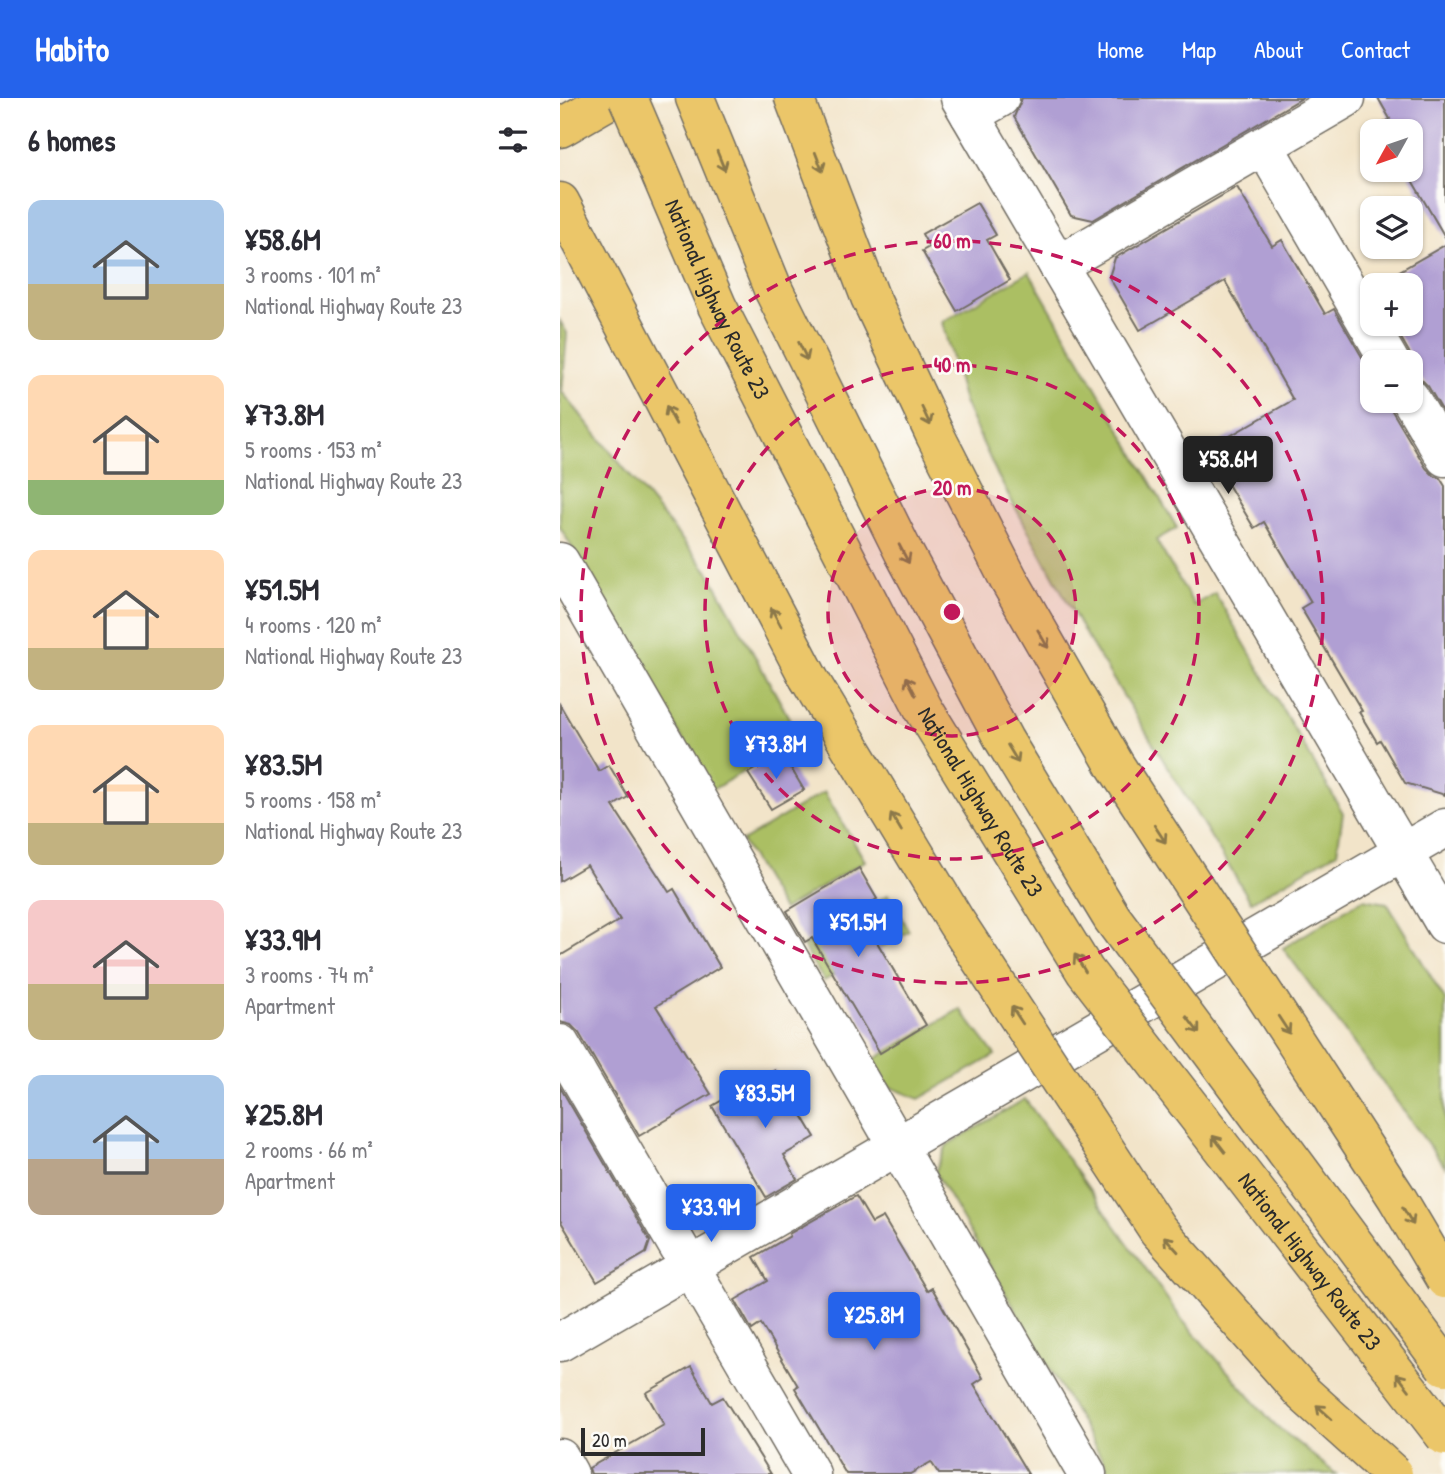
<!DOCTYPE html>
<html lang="en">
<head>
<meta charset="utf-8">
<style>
	:root { --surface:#fff; --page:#f7f7f7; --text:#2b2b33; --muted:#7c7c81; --accent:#2563eb }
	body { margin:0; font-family:"Patrick Hand",sans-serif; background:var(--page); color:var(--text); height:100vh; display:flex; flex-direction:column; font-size:26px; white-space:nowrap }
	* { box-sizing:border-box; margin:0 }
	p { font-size:23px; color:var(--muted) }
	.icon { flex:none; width:38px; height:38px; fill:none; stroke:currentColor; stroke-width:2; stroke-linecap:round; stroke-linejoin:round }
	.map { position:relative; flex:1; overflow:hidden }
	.sheet { display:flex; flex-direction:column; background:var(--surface); width:560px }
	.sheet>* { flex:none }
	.needle { width:46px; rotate:230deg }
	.buttons { position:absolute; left:800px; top:21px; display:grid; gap:14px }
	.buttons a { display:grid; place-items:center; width:63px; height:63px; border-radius:14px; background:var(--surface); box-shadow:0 2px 5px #0004; font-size:35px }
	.scale { position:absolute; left:21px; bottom:18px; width:124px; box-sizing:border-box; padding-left:7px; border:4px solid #2b2b2b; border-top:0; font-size:19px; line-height:24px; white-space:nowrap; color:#2b2b2b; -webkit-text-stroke:5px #fdfcf7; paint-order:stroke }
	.price { position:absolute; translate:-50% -60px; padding:0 16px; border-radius:7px; background:var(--accent); color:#fff; font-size:23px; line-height:46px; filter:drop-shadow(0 2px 4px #0008) }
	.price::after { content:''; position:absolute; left:50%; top:42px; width:21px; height:16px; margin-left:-10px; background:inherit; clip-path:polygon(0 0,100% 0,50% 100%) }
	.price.active { background:#222; color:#fff }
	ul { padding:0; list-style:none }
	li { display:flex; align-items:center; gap:21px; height:175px; padding:0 28px }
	li span { display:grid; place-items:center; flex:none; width:196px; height:140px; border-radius:14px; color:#555 }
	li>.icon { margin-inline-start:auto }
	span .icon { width:84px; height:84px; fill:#fffc; stroke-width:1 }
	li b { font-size:30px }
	h2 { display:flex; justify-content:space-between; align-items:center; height:84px; padding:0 28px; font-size:30px }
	header { display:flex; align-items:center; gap:42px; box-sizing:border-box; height:98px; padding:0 35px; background:var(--accent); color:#fff }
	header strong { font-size:33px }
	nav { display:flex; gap:38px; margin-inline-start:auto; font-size:24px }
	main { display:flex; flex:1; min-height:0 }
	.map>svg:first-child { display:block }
	.green { fill:#abbf63; stroke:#6b7547; stroke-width:2 }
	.building { fill:#b09fd3 }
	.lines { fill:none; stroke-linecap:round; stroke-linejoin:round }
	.minor-casing { stroke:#716c62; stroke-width:41 }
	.primary-casing { stroke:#716c62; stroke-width:41 }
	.trunk-casing { stroke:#716c62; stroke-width:41 }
	.minor { stroke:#fff; stroke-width:38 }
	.primary { stroke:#ebc669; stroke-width:38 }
	.trunk { stroke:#ebc669; stroke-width:38 }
	.trunk-bridge-casing { stroke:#716c62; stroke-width:41; stroke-linecap:butt }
	.trunk-bridge { stroke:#ebc669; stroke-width:38 }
	.oneway { stroke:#8b784a }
	.ring { fill:none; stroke:#c2185b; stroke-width:3.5; stroke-dasharray:12 9 }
	.labels { text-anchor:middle; stroke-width:5; stroke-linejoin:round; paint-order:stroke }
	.street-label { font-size:23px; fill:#2b2b2b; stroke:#fdfcf7 }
	.centre { fill:#c2185b; stroke:#fdfcf7; stroke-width:3.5 }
	.ring-label { font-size:21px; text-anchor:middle; font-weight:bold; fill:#c2185b; stroke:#fdfcf7; stroke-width:5; stroke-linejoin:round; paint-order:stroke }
</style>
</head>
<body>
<header>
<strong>Habito</strong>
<nav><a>Home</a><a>Map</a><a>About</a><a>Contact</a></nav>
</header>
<main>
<section class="sheet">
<h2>6 homes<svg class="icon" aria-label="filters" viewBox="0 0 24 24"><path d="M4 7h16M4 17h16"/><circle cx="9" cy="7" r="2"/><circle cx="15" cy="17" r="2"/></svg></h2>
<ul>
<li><span style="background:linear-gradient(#a9c7e8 60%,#c2b280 0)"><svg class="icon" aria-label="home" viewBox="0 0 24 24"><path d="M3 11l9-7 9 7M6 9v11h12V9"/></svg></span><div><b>¥58.6M</b><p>3 rooms · 101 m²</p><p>National Highway Route 23</p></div></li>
<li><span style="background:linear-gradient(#ffd9b3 75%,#8fb573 0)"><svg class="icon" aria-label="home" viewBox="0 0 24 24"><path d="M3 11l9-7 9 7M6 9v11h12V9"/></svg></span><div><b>¥73.8M</b><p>5 rooms · 153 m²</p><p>National Highway Route 23</p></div></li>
<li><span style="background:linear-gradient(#ffd9b3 70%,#c2b280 0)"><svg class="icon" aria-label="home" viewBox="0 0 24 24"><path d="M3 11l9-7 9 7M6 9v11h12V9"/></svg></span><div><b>¥51.5M</b><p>4 rooms · 120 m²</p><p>National Highway Route 23</p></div></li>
<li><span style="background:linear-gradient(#ffd9b3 70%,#c2b280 0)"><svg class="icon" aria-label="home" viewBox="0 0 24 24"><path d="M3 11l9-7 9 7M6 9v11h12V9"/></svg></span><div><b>¥83.5M</b><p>5 rooms · 158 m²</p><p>National Highway Route 23</p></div></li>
<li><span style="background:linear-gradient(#f6c9c9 60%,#c2b280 0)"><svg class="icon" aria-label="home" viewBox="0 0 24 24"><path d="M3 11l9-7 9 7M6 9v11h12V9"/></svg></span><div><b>¥33.9M</b><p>3 rooms · 74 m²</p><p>Apartment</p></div></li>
<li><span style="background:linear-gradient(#a9c7e8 60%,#b9a48a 0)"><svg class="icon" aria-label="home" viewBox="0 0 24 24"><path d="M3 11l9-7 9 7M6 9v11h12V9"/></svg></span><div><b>¥25.8M</b><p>2 rooms · 66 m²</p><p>Apartment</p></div></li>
</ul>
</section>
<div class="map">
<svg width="885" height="1376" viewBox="0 0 885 1376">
	<rect width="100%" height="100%" fill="#fdfcf7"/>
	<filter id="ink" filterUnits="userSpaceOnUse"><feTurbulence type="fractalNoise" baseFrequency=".0143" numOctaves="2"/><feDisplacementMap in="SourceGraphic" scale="14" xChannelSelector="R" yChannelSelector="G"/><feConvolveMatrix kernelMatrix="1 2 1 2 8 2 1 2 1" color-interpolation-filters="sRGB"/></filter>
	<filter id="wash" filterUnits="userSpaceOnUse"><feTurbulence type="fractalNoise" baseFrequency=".00686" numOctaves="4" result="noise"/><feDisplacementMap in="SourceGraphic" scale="28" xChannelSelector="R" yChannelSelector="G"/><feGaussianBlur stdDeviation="1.57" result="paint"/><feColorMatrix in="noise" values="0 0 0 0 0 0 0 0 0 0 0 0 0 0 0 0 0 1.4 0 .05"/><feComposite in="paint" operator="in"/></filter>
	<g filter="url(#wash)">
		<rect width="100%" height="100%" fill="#f2e4c9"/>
		<!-- green -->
		<g class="green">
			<polygon points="469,174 617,430 596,442 634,507 655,495 783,715 777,754 691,804 524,534 438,378 404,304 382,224"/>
			<polygon points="0,223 7,235 2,294 149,475 240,640 152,692 0,429"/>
			<polygon points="264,694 305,763 223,812 182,743"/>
			<polygon points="328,797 349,833 264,883 243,848"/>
			<polygon points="803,801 827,805 885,902 885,1069 723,850"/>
			<polygon points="400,911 435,957 359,1001 325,987 311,963"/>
			<polygon points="465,1001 623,1223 714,1326 776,1376 551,1376 375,1074 387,1047"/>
		</g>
		<g id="blocks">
			<!-- building -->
			<g class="building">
				<polygon points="462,0 742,0 533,122 511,117 454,19"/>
				<polygon points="818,0 885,0 885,139 846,72 850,72 850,33 824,33 820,27 830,21"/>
				<polygon points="677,89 712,148 722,142 765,216 774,211 812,276 812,303 829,303 831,311 866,370 874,378 880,380 885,388 885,697 845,685 820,642 817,644 799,614 802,613 741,510 751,504 704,424 694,430 647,351 733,302 665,183 580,232 549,179 555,160"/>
				<polygon points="417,105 436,137 427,142 450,182 397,213 362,153 369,149 362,136"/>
				<polygon points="885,147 885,310 882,312 868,288 861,281 850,278 852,263 849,254 833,226 850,226 850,187 815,187"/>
				<polygon points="0,607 39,673 49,667 68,699 53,708 109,794 114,791 160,869 96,908 151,996 79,1038 19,935 11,927 0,924 0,858 60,822 27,767 0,783"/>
				<polygon points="222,655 244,692 211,711 188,675"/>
				<polygon points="299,770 317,801 298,812 366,927 320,955 252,840 245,844 227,813"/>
				<polygon points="215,972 255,1039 224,1057 237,1081 206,1099 152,1008"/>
				<polygon points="0,989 90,1143 86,1155 37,1184 0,1122"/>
				<polygon points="296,1098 312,1125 323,1119 367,1193 372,1190 423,1280 414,1286 468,1376 379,1376 371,1364 350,1376 286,1376 235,1290 238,1288 201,1226 192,1232 175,1202 208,1183 194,1159 230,1138 229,1136"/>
				<polygon points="131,1269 152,1305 163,1299 211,1376 31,1376 29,1370 104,1327 86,1295"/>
			</g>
		</g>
	</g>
	<g filter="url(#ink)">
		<use href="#blocks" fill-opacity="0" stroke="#716c62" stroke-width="2"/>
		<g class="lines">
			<defs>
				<g id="minor">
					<polyline points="400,0 885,826"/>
					<polyline points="410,17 440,0"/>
					<polyline points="704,48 830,264"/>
					<polyline points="498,167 786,0"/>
					<polyline points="850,300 885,359"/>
					<polyline points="0,464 527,1376"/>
					<polyline points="0,946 251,1376"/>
					<polyline points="0,1244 885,730"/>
					<polyline points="0,1360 9,1376"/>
				</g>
				<polyline id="primary" points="0,30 52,0"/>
				<g id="trunk">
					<polyline points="135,0 213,191"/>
					<polyline points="234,0 310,199 375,337 449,482"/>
					<polyline points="0,104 248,579"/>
				</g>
			</defs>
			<!-- minor casing -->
			<use href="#minor" class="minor-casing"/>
			<!-- primary casing -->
			<use href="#primary" class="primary-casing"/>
			<!-- trunk casing -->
			<use href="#trunk" class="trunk-casing"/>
			<!-- minor -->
			<use href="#minor" class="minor"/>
			<!-- primary -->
			<use href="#primary" class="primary"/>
			<!-- trunk -->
			<use href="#trunk" class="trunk"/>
			<defs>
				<g id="trunk-bridge">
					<path id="s1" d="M68 0 157 208 363 610 525 873 885 1338"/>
					<polyline points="213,191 343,453 444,642 552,820 885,1268"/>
					<polyline points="449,482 555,667 837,1100 885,1181"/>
					<polyline points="248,579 396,824 598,1132 744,1296 833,1376"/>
				</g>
			</defs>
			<!-- trunk-bridge casing -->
			<use href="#trunk-bridge" class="trunk-bridge-casing"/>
			<!-- trunk-bridge -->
			<use href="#trunk-bridge" class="trunk-bridge"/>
		</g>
		<!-- one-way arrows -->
		<defs><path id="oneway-shaft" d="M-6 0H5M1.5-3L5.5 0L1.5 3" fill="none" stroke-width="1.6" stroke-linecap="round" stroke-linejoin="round" transform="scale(1.75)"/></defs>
		<g class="oneway">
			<use href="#oneway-shaft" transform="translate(161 63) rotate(68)"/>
			<use href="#oneway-shaft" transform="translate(259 64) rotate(69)"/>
			<use href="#oneway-shaft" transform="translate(243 253) rotate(64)"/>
			<use href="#oneway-shaft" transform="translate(111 317) rotate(-118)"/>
			<use href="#oneway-shaft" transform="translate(366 318) rotate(65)"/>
			<use href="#oneway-shaft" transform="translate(344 456) rotate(62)"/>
			<use href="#oneway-shaft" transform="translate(216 519) rotate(-118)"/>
			<use href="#oneway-shaft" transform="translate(483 541) rotate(60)"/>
			<use href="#oneway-shaft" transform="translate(351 588) rotate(-117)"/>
			<use href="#oneway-shaft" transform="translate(453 656) rotate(59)"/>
			<use href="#oneway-shaft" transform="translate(336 724) rotate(-121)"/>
			<use href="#oneway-shaft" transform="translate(600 736) rotate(57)"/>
			<use href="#oneway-shaft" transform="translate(520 865) rotate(-122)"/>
			<use href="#oneway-shaft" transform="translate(457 917) rotate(-123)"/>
			<use href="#oneway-shaft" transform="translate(633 927) rotate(53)"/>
			<use href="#oneway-shaft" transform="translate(724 927) rotate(57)"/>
			<use href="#oneway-shaft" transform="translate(659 1046) rotate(-128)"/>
			<use href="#oneway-shaft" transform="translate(848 1118) rotate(59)"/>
			<use href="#oneway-shaft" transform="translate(611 1146) rotate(-132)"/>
			<use href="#oneway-shaft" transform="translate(843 1284) rotate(-128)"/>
			<use href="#oneway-shaft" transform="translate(764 1314) rotate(-138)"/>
		</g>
	</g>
	<!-- distance rings -->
	<circle cx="392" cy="514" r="124" fill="#c2185b" fill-opacity=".12"/>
	<g class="ring">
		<circle cx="392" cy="514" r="124"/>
		<circle cx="392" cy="514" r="247"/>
		<circle cx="392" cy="514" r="371"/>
	</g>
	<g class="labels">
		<!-- street labels -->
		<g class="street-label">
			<text dy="8" stroke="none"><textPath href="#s1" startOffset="220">National Highway Route 23</textPath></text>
			<text dy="8" stroke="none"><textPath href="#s1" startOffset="788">National Highway Route 23</textPath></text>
			<text dy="8" stroke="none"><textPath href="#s1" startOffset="1354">National Highway Route 23</textPath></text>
		</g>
	</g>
	<circle cx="392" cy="514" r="10" class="centre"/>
	<g class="ring-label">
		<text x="392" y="150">60 m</text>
		<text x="392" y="274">40 m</text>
		<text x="392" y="397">20 m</text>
	</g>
</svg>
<div class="buttons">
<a><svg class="needle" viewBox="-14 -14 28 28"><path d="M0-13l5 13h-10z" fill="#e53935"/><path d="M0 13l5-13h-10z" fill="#7c7c81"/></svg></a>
<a><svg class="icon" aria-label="layers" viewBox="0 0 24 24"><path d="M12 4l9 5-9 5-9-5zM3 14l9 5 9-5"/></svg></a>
<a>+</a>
<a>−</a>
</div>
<div class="scale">20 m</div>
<b class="price active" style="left:668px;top:398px">¥58.6M</b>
<b class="price" style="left:216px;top:683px">¥73.8M</b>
<b class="price" style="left:298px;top:861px">¥51.5M</b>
<b class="price" style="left:205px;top:1032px">¥83.5M</b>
<b class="price" style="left:151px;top:1146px">¥33.9M</b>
<b class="price" style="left:314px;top:1254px">¥25.8M</b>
</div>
</main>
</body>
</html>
